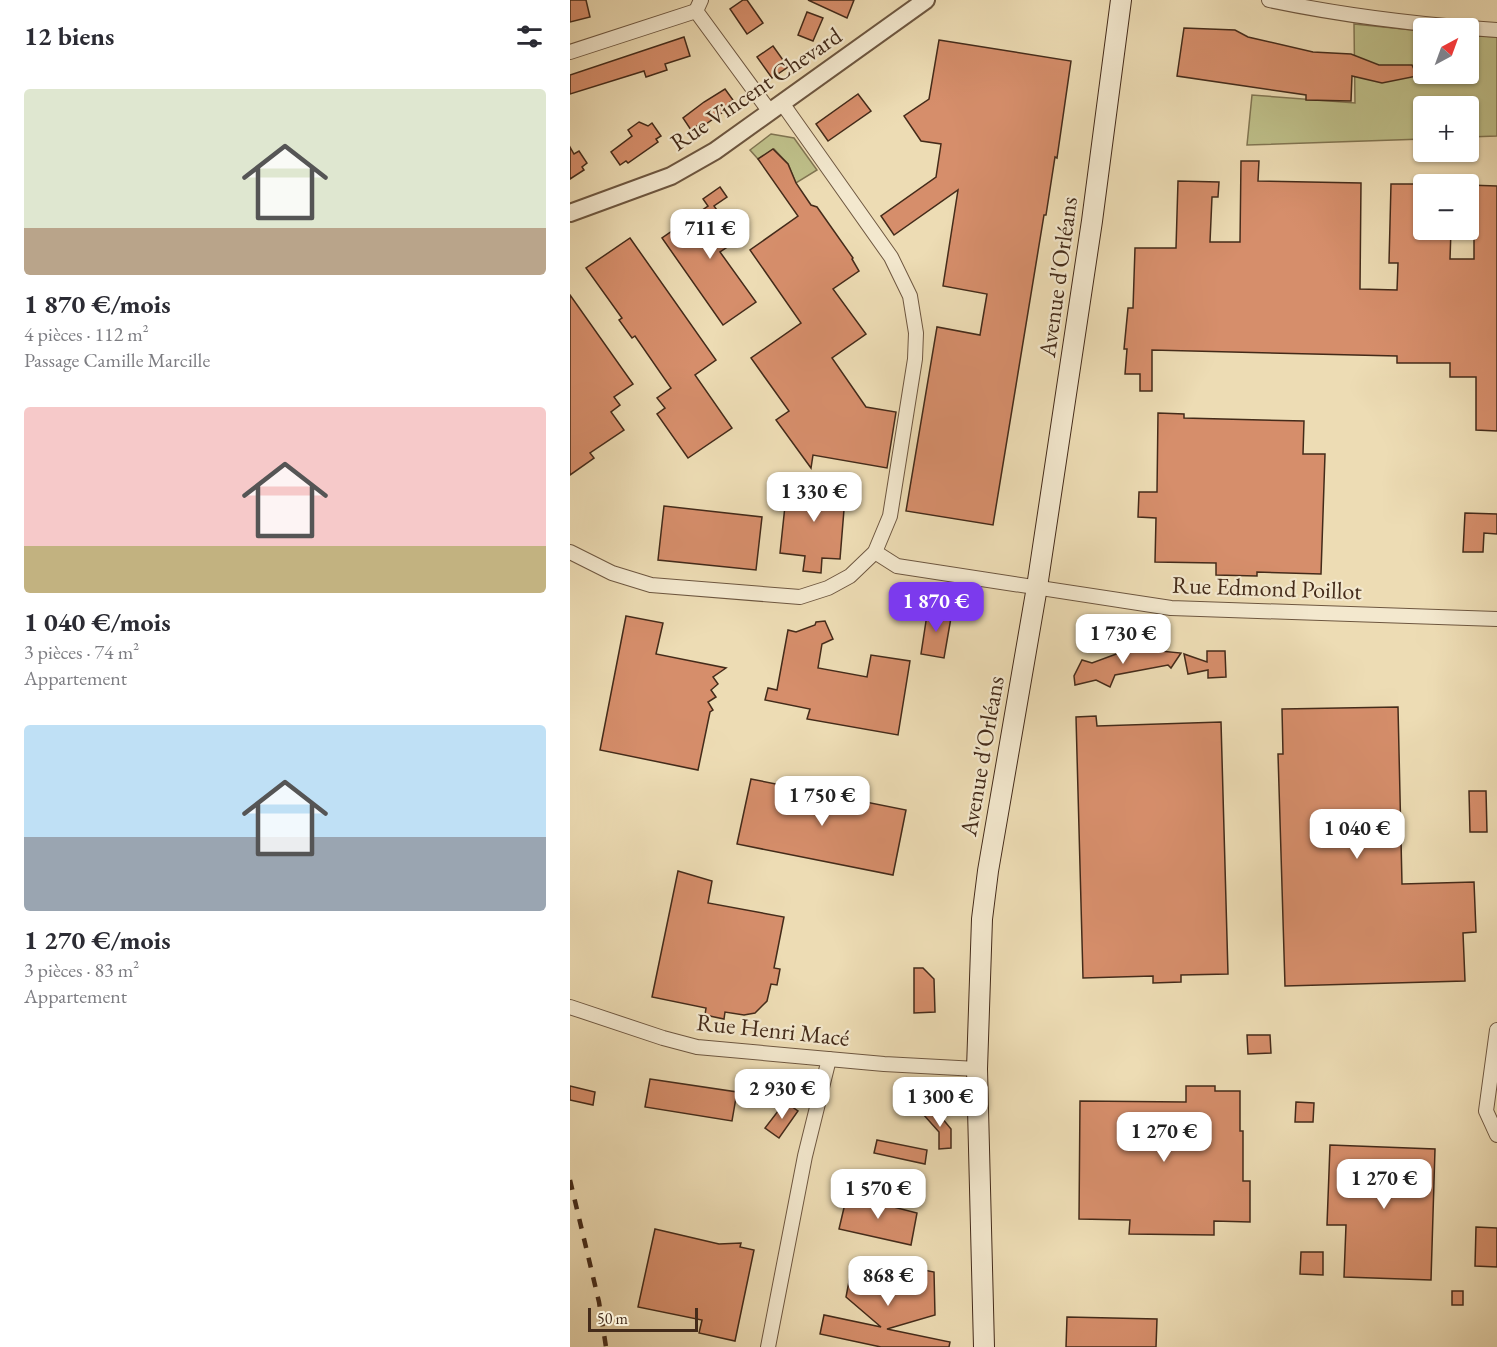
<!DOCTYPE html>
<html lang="fr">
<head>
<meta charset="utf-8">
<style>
	:root { --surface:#fff; --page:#f7f7f7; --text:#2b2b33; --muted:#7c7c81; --accent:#7c3aed }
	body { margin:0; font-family:"EB Garamond",serif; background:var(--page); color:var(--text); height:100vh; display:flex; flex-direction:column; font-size:22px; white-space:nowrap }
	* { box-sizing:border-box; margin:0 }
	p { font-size:20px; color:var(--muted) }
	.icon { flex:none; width:33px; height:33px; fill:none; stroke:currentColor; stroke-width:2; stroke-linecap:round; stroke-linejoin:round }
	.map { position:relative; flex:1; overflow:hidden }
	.side { display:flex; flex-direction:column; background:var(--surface); width:570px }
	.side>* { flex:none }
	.needle { width:39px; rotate:41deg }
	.tools { position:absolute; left:843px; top:18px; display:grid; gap:12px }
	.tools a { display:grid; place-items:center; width:66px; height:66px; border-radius:6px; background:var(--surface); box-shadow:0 2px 4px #0004; font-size:30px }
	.scale { position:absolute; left:18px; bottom:15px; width:110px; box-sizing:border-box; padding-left:6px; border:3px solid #442b1a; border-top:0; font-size:16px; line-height:21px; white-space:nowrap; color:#442b1a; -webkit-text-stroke:4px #f3e8ce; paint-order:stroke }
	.price { position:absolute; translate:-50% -51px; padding:0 14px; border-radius:12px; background:#fff; color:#222; font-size:20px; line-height:39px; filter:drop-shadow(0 2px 3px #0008) }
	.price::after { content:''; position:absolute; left:50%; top:36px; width:18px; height:14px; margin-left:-9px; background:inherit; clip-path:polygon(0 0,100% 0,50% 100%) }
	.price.on { background:var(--accent); color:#fff }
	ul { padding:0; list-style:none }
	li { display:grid; align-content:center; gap:12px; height:318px; padding:0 24px }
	li span { display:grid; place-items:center; height:186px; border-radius:6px; color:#555 }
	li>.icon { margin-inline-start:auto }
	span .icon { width:108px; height:108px; fill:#fffc; stroke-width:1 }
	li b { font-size:26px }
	h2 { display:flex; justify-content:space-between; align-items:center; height:72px; padding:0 24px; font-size:26px }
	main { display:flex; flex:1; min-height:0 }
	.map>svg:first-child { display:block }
	.green { fill:#bebf89; stroke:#817552; stroke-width:1.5 }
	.building { fill:#d68e6b; stroke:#442b1a; stroke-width:1.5 }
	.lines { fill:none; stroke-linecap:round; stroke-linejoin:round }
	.minor-casing { stroke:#6e5740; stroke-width:16 }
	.tertiary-casing { stroke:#6e5740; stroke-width:20 }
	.secondary-casing { stroke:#442b1a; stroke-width:22 }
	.minor { stroke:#f3e8ce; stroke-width:14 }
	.tertiary { stroke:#f3e8ce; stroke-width:16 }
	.secondary { stroke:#f3e8ce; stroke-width:20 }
	.rail { stroke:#442b1a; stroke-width:4.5; stroke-dasharray:10 10; stroke-linecap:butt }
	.labels { text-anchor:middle; stroke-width:4.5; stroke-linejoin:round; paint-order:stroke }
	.street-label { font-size:24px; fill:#442b1a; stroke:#f3e8ce }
</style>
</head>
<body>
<main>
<section class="side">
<h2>12 biens<svg class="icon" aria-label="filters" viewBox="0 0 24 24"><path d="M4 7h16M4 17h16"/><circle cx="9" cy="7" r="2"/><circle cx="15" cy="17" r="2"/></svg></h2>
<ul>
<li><span style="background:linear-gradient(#dfe7d0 75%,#b9a48a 0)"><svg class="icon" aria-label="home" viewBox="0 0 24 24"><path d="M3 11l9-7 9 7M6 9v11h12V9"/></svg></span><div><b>1 870 €/mois</b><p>4 pièces · 112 m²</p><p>Passage Camille Marcille</p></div></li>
<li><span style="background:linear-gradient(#f6c9c9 75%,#c2b280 0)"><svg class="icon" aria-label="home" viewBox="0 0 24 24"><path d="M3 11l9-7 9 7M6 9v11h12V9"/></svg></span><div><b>1 040 €/mois</b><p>3 pièces · 74 m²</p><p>Appartement</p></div></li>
<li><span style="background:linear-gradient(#bfe0f5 60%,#9aa5b1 0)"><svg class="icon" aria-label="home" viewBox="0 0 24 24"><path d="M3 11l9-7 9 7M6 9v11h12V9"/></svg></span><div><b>1 270 €/mois</b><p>3 pièces · 83 m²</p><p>Appartement</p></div></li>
</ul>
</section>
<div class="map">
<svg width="927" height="1347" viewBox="0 0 927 1347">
	<rect width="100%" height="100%" fill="#eddcb4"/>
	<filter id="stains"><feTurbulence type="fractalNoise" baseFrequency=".00333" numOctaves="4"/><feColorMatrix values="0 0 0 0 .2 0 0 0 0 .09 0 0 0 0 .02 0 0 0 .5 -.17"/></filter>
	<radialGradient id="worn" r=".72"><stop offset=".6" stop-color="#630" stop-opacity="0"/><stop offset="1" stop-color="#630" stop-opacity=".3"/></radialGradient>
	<!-- green -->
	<g class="green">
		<polygon points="784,24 853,31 854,74 898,74 899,35 927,37 927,136 899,137 898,106 854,106 853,139 677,145 682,95 785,103"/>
		<polygon points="201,134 224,138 247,170 226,183 218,164 204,149 188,159 180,150"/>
	</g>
	<!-- building -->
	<g class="building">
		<polygon points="0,0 16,0 20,17 0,22"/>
		<polygon points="173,0 177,0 193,23 177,34 160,9"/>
		<polygon points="238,0 284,0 277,18"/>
		<polygon points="237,12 253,18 243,41 228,35"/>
		<polygon points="614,28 665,30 678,37 743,52 781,54 809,65 842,65 847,76 812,83 782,76 781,101 736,100 736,95 607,76"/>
		<polygon points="114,37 120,56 95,64 97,70 76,77 74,71 0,94 0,75"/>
		<polygon points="369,40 501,61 487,158 485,157 476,215 474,215 423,525 336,511 367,327 410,335 417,294 373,286 388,190 324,235 311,216 366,177 371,144 351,141 334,116 359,99"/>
		<polygon points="203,46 218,67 202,78 187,57"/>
		<polygon points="155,89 163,100 158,104 160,107 129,129 127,126 121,130 113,118 134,102"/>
		<polygon points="288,94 301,111 258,141 246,124"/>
		<polygon points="69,122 78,126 82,123 91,136 86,139 88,142 58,163 56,161 50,165 41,152 62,136 58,130"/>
		<polygon points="0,147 4,154 9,151 17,163 12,167 14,170 0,179"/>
		<polygon points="203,149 218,164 226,183 241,205 247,207 283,258 282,259 289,271 263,289 296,334 262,358 296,407 326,412 317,468 243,455 241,468 206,420 219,411 181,358 231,323 180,250 228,216 188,159"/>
		<polygon points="671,161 689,161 688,181 791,183 790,289 827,290 828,263 819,263 821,184 854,184 854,230 881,230 880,259 904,259 904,206 898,206 898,185 927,186 927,431 906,430 906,377 880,377 880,363 827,363 827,356 582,350 582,391 570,391 570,374 555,374 557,349 554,349 558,308 563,308 565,248 606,248 608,181 649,182 648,197 642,197 640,242 670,242"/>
		<polygon points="150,187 157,197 144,206 168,240 150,252 186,302 153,325 92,238 138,206 133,199"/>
		<polygon points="60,238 146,360 125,375 162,428 118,458 87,414 95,408 87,398 101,388 65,336 62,338 49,320 52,318 16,268"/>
		<polygon points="0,295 63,384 44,397 50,405 41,412 54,430 20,453 24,458 0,475"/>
		<polygon points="588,413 614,414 614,418 734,421 733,454 755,454 751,574 687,572 687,576 646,575 646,563 585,562 586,518 568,517 569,492 587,492"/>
		<polygon points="230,481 276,485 270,559 252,558 251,573 233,571 235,556 210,553 217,487 229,488"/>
		<polygon points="94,506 192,517 186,570 88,560"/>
		<polygon points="895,513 927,514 927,534 914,533 913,552 893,552"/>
		<polygon points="358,608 382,612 374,658 351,654"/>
		<polygon points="56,616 93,623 86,654 156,668 143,677 148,684 141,690 146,697 138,702 143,710 140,712 128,770 30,750"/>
		<polygon points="255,621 263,639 252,644 248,668 297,677 301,655 340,661 328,735 237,719 240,709 195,700 198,688 207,690 218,630 226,632 245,625 246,622"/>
		<polygon points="570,649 611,653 601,668 598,665 545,675 540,687 526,680 505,685 504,676 512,660 522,663 549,653"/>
		<polygon points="637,651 655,651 656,677 638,678 638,670 618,674 614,654 637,662"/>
		<polygon points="828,707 832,884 904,882 906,932 893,933 895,981 715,986 708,754 713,754 712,709"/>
		<polygon points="526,716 527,726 651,722 658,974 611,975 611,982 583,983 583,976 513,978 506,717"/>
		<polygon points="181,779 336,810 323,875 167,844"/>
		<polygon points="899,791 916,791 917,832 900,832"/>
		<polygon points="108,871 142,881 138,903 214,917 204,968 210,969 207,985 201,984 197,1001 185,1013 174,1015 155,1012 154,1019 135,1015 136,1008 82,997"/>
		<polygon points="344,968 353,968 364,979 365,1012 344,1013"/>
		<polygon points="677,1035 700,1035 701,1053 678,1054"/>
		<polygon points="80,1079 167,1092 162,1121 75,1107"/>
		<polygon points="0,1086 25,1092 23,1105 0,1100"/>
		<polygon points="616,1086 645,1086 645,1091 670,1091 670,1131 673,1131 673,1181 680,1181 680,1222 644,1221 644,1235 559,1234 560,1220 509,1219 510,1101 616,1102"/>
		<polygon points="215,1102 228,1111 209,1138 195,1128"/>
		<polygon points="726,1102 744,1103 743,1122 725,1122"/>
		<polygon points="362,1106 381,1129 381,1148 369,1149 369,1132 353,1114"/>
		<polygon points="307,1140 357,1150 355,1164 304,1153"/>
		<polygon points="760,1145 865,1149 861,1280 774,1277 776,1225 757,1225"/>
		<polygon points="277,1195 347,1213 341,1245 269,1229"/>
		<polygon points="906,1227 927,1228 927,1267 905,1266"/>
		<polygon points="85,1229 149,1244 171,1243 170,1247 184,1250 165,1341 129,1333 132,1320 68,1307"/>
		<polygon points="731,1252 753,1252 753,1275 730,1274"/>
		<polygon points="320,1262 339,1262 344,1268 364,1272 365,1315 317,1329 380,1342 379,1347 311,1347 250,1334 254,1315 311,1327 276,1297 281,1271 295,1274 306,1267"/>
		<rect x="882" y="1291" width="11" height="14"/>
		<polygon points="497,1317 587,1319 586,1347 496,1347"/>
	</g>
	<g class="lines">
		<defs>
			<g id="minor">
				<polyline points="131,0 126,11 200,112"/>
				<path d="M699 0C775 16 850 25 927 30"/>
				<polyline points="0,52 126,11"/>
				<polyline points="0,552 42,573 81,585 230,597 258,588 280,576 305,552 320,516 345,359 346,333 340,296 321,257 212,103"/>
				<polyline points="305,552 327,566 601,608 927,619"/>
				<polyline points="0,1007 93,1038 127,1047 314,1064 407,1069"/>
				<polyline points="927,1030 916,1111 927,1135"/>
				<polyline points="198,1347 235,1156 259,1059"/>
			</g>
			<polyline id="tertiary" points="0,213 101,176 145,151 356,0"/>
			<polyline id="secondary" points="414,1347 407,1069 412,919 418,871 467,587 522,221 551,0"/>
		</defs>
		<!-- minor casing -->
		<use href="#minor" class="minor-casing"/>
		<!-- tertiary casing -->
		<use href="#tertiary" class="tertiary-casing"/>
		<!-- secondary casing -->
		<use href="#secondary" class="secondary-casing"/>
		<!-- minor -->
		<use href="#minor" class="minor"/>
		<!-- tertiary -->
		<use href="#tertiary" class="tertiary"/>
		<!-- secondary -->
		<use href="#secondary" class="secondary"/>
		<!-- rail -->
		<polyline class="rail" points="0,1180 29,1302 36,1347"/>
	</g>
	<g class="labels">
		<!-- street labels -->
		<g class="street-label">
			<text transform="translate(186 89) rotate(-34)" y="8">Rue Vincent Chevard</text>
			<text transform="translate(488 277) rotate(-82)" y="8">Avenue d'Orléans</text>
			<text transform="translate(697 588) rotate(2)" y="8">Rue Edmond Poillot</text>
			<text transform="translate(412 756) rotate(-80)" y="8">Avenue d'Orléans</text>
			<text transform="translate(203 1030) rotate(6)" y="8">Rue Henri Macé</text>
		</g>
	</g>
	<rect width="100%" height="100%" filter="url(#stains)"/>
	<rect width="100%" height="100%" fill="url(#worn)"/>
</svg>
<div class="tools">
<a><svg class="needle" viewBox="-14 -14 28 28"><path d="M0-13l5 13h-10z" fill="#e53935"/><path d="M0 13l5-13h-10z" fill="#7c7c81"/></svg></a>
<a>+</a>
<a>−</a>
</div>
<div class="scale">50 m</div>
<b class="price" style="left:140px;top:260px">711 €</b>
<b class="price" style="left:244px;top:523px">1 330 €</b>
<b class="price on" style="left:366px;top:633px">1 870 €</b>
<b class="price" style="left:553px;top:665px">1 730 €</b>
<b class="price" style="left:252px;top:827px">1 750 €</b>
<b class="price" style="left:787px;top:860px">1 040 €</b>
<b class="price" style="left:212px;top:1120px">2 930 €</b>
<b class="price" style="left:370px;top:1128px">1 300 €</b>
<b class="price" style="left:594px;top:1163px">1 270 €</b>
<b class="price" style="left:814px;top:1210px">1 270 €</b>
<b class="price" style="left:308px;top:1220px">1 570 €</b>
<b class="price" style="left:318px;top:1307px">868 €</b>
</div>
</main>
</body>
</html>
